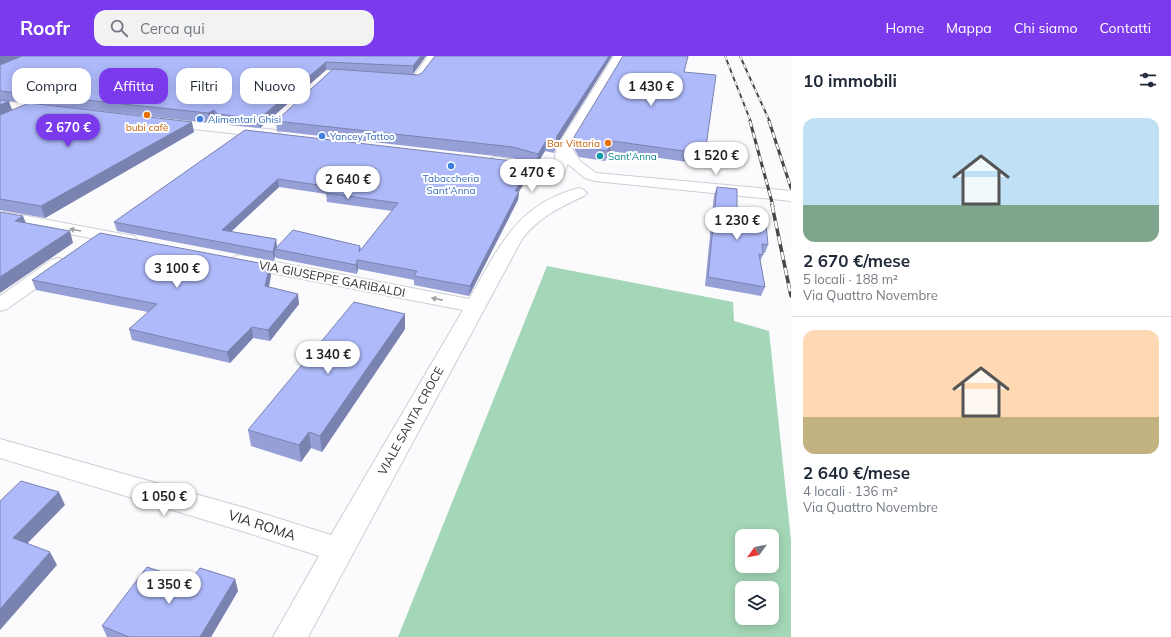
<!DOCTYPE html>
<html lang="it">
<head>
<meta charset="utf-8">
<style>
	:root { --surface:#fff; --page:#f2f2f3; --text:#1f2937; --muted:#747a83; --line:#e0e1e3; --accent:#7c3aed }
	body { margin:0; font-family:Mulish,sans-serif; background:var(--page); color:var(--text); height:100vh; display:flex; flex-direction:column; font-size:15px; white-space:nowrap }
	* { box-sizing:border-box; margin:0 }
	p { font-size:13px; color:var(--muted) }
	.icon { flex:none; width:22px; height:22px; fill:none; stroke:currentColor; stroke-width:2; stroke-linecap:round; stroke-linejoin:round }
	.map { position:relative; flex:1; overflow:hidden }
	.sheet { display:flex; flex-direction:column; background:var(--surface); width:380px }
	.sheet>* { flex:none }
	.hud { position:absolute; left:12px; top:12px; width:380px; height:36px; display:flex; gap:8px }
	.needle { width:26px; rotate:237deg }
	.fabs { position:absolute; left:735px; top:473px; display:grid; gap:8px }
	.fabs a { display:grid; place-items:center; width:44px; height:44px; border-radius:8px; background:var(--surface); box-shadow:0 2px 10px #0003; font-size:20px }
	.price { position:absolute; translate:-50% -34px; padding:0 9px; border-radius:14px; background:#fff; color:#222; font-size:13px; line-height:26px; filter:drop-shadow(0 1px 2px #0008) }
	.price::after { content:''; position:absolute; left:50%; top:24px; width:12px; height:9px; margin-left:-6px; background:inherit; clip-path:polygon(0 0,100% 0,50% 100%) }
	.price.active { background:var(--accent); color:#fff }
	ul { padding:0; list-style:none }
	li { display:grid; align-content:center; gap:8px; height:212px; padding:0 12px }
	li+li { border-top:1px solid var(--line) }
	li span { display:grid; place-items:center; height:124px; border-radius:12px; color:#555 }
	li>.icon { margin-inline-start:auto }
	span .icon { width:72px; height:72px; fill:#fffc; stroke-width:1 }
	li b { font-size:17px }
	h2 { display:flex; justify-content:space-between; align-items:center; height:48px; padding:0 12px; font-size:17px }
	.chip { padding:0 14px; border-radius:12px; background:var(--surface); box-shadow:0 2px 10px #0003; font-size:14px; line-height:36px }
	.chip.active { background:var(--accent); color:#fff }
	header { display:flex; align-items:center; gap:24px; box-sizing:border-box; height:56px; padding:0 20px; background:var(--accent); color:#fff }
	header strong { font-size:19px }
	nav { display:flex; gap:22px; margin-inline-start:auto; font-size:14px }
	.search { width:280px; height:36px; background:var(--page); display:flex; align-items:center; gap:10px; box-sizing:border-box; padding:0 14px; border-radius:12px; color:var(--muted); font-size:15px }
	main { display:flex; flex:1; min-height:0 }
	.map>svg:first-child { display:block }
	.green { fill:#a4d7b7; fill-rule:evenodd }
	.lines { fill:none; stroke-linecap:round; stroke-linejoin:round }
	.minor-casing { stroke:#cdcfd5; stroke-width:2 }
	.minor { fill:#fff; fill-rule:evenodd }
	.rail-far2-casing { stroke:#47474a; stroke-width:2 }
	.rail-far1-casing { stroke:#47474a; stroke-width:3 }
	.rail-casing { stroke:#47474a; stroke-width:3.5 }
	.rail-far2 { stroke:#fff; stroke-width:1.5; stroke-dasharray:4.5; stroke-linecap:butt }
	.rail-far1 { stroke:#fff; stroke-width:2; stroke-dasharray:6; stroke-linecap:butt }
	.rail { stroke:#fff; stroke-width:2.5; stroke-dasharray:8; stroke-linecap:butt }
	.wall { fill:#96a0d7; fill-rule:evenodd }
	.shaded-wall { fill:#7a82af }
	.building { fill:#aebafa; stroke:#7a82af }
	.oneway { fill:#a0a0a1 }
	.food-dot { fill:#e8710a; stroke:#fff; stroke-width:1.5 }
	.shop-dot { fill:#3f7fe0; stroke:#fff; stroke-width:1.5 }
	.culture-dot { fill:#0f9aa8; stroke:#fff; stroke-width:1.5 }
	.labels { text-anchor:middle; stroke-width:4; stroke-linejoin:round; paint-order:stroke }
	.far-shop-label { font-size:10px; fill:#366cbe; stroke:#fff; text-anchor:start }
	.far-food-label { font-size:10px; fill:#c56008; stroke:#fff }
	.far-culture-label { font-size:10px; fill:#0d838f; stroke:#fff; text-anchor:start }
	.street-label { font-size:12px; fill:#2c2d2f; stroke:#fff }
	.near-street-label { font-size:14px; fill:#2c2d2f; stroke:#fff }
</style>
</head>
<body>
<header>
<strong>Roofr</strong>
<div class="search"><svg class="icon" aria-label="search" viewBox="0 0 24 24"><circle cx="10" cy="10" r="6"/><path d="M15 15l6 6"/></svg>Cerca qui</div>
<nav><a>Home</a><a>Mappa</a><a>Chi siamo</a><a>Contatti</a></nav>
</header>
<main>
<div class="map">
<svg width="791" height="581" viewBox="0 0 791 581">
	<rect width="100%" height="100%" fill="#fbfbfe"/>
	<!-- green -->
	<path class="green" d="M547 210 733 246 734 265 769 275 791 484V581H398ZM742 480H772V510H742ZM742 532H772V562H742Z"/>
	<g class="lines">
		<defs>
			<g id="minor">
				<polygon points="428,0 438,0 421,25 395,25 390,22 395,19 414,20"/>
				<polygon points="614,0 624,0 571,91 580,105 596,117 791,135 791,145 595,125 585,122 568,108 564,118 554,118 552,115 557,91"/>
				<polygon points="0,45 50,50 56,54 50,58 0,51"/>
				<polygon points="162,62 275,74 281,78 275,82 158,69 156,66"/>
				<path d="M496 101C512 104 543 106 553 121L551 124 546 125 524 114 491 108 489 105 491 102Z"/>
				<path d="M579 132 584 134 587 137 584 140C560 151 539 161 522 183L308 581H273L319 500 245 476 0 402V383L245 452 331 479 463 254 240 211 234 209 231 205 234 201 240 199 469 243C499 192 516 148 579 132Z"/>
				<polygon points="0,155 128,179 134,180 137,184 134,188 128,189 0,165"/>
				<polygon points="58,202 65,204 67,208 65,212 7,253 0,255 0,240 51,204"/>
			</g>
		</defs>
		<!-- minor casing -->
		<use href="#minor" class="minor-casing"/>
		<!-- minor -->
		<use href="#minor" class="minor"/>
		<defs>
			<g id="rail-far2">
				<polyline points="725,0 751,66"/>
				<polyline points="740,0 770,66"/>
			</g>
			<g id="rail-far1">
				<polyline points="750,65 773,150"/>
				<polyline points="769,65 791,132"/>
			</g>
			<polyline id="rail" points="772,149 791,240"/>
		</defs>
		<!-- rail-far2 casing -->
		<use href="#rail-far2" class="rail-far2-casing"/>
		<!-- rail-far1 casing -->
		<use href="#rail-far1" class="rail-far1-casing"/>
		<!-- rail casing -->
		<use href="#rail" class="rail-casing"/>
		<!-- rail-far2 -->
		<use href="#rail-far2" class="rail-far2"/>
		<!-- rail-far1 -->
		<use href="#rail-far1" class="rail-far1"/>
		<!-- rail -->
		<use href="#rail" class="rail"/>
	</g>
	<!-- wall -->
	<g class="wall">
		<polygon points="22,0 426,0 413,18 418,19 422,17 435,0 612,0 556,90 554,97 545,95 537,108 512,102 277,75 276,65 332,14 326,14 260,72 219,68 216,63 210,67 0,44 12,54 0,59 0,9"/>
		<polygon points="684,16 705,98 702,108 610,95 605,105 579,101 573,91 574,81"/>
		<polygon points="0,59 194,76 45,162 0,154"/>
		<path d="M245 74 530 112 529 120 519 135 518 144 469 240 414 229V224L358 213 357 218 276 202 275 200 274 205 117 175 114 166ZM279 131 326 138 327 146 392 155 361 194 360 190 277 191 276 183 231 176Z"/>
		<polygon points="717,131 768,189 765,197 763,197 763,199 760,205 765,231 761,240 705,230 714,139"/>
		<polygon points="271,219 269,231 299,248 270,285 253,282 230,307 132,284 129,273 148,256 36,234 32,224"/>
		<polygon points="405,258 405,273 322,396 311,392 301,406 251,390 248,374"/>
		<polygon points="235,523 238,535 211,581 107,581 102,570 190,525"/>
	</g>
	<!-- shaded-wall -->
	<g class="shaded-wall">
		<polygon points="0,0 22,0 0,9"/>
		<polygon points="421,0 426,0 413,18 413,10"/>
		<polygon points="609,0 612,0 556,90 554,97 557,80"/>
		<polygon points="326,6 326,14 260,72 259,63"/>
		<polygon points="9,45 12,54 0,59 0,49"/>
		<polygon points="214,54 216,63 210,67 208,57"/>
		<polygon points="192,66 194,76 45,162 41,150"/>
		<polygon points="546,85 545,95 537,108 538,98"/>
		<polygon points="612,85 610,95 605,105 607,95"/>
		<polygon points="530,112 529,120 514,143 515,135"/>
		<polygon points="278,123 279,131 223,183 222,174"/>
		<polygon points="519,135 518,144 469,240 470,230"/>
		<polygon points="23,160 28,172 15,165"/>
		<polygon points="70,175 73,187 0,237 0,221"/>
		<polygon points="276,183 277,192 275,193 275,200 274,205 273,196"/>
		<polygon points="357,204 358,213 357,218 356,209"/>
		<polygon points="270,209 271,219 267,240 265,230"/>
		<polygon points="298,238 299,248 270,285 268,274"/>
		<polygon points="405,258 405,273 322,396 320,380"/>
		<polygon points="252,271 253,282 230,307 227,296"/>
		<polygon points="309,376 311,392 301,406 299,389"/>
		<polygon points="59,436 65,449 20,495 13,482"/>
		<polygon points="50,496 57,509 0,574 0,553"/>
		<polygon points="235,523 238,535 211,581 200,581"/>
	</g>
	<!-- building -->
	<g class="building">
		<polygon points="22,0 421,0 413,10 326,6 259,63 217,58 214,54 208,57 0,35 0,9"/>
		<polygon points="435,0 609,0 557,80 556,87 546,85 538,98 513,91 276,65 333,13 418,19 422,17"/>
		<polygon points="623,0 688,0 684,16 716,19 705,98 612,85 607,95 581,90 574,81"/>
		<polygon points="0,44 9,45 0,49"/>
		<polygon points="29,47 192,66 41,150 0,143 0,59"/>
		<polygon points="245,74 513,105 530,112 515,135 519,135 470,230 414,220 417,215 357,204 356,209 275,193 293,174 360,190 359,196 398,147 326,137 332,131 278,123 222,174 276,183 273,196 114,166"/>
		<polygon points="717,131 737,133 737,154 765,157 768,189 762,188 763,199 759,198 765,231 708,221"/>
		<polygon points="0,156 23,160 15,165 70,175 0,221"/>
		<polygon points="100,177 270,209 265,230 298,238 268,274 252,271 227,296 129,273 157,248 32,224"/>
		<polygon points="354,246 405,258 320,380 309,376 299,389 248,374"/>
		<polygon points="21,425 59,436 13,482 50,496 0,553 0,445"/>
		<polygon points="147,511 190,525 200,512 235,523 200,581 129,581 102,570"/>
	</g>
	<!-- one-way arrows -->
	<defs><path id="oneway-solid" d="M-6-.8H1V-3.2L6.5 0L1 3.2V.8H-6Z"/></defs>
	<g class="oneway">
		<use href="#oneway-solid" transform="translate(75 174) rotate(-170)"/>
		<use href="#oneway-solid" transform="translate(437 243) rotate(-169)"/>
	</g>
	<!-- markers -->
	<g class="food-dot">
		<circle cx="147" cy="59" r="4"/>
		<circle cx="608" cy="87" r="4"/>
	</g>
	<g class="shop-dot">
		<circle cx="200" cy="63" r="4"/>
		<circle cx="322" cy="80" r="4"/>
		<circle cx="451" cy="110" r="4"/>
	</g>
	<circle class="culture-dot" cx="600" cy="100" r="4"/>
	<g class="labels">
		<!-- far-shop labels -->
		<g class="far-shop-label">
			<text x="208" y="67">Alimentari Ghisi</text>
			<text x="330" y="84">Yancey Tattoo</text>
			<text x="451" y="126" text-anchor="middle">Tabaccheria<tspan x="451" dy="12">Sant'Anna</tspan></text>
		</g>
		<!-- far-food labels -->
		<g class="far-food-label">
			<text x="147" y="75">bubi cafè</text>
			<text x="600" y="91" text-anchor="end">Bar Vittoria</text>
		</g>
		<!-- far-culture labels -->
		<g class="far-culture-label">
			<text x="608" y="104">Sant'Anna</text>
		</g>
		<!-- street labels -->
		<g class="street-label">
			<text transform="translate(332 223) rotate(11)" y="4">VIA GIUSEPPE GARIBALDI</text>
			<text transform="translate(411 365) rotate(-61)" y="4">VIALE SANTA CROCE</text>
		</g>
		<!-- near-street labels -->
		<g class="near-street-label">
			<text transform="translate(262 469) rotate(18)" y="5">VIA ROMA</text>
		</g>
	</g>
</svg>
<div class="fabs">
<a><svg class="needle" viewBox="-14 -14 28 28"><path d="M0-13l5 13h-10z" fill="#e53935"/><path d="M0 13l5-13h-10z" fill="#747a83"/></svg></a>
<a><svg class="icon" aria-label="layers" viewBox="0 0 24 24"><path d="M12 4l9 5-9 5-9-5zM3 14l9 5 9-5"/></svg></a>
</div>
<b class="price" style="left:651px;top:51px">1 430 €</b>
<b class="price active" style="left:68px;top:92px">2 670 €</b>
<b class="price" style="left:716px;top:120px">1 520 €</b>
<b class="price" style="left:532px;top:137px">2 470 €</b>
<b class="price" style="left:348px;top:144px">2 640 €</b>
<b class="price" style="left:737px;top:185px">1 230 €</b>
<b class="price" style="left:177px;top:233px">3 100 €</b>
<b class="price" style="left:328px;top:319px">1 340 €</b>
<b class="price" style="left:164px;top:461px">1 050 €</b>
<b class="price" style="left:169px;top:549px">1 350 €</b>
<div class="hud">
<a class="chip">Compra</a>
<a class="chip active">Affitta</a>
<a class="chip">Filtri</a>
<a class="chip">Nuovo</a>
</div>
</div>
<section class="sheet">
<h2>10 immobili<svg class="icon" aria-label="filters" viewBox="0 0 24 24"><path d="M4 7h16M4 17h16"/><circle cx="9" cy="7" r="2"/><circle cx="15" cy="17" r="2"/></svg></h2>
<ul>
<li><span style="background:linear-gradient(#bfe0f5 70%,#7fa58c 0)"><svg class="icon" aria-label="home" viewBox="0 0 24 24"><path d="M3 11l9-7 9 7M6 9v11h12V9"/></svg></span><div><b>2 670 €/mese</b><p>5 locali · 188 m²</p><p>Via Quattro Novembre</p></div></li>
<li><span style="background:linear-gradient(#ffd9b3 70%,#c2b280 0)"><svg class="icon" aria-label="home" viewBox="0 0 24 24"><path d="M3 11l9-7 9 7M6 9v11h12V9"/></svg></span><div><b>2 640 €/mese</b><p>4 locali · 136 m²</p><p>Via Quattro Novembre</p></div></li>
</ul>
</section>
</main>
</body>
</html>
